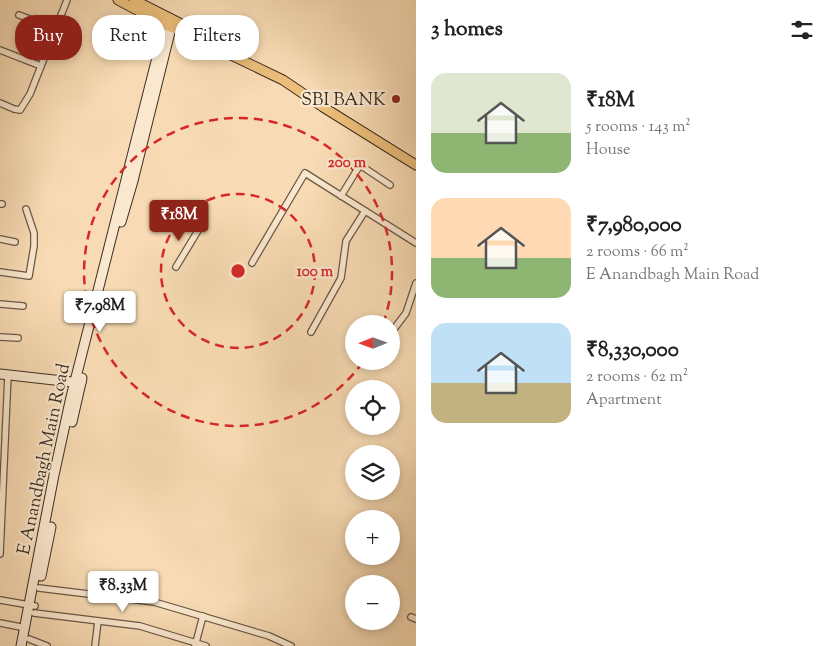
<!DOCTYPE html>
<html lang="en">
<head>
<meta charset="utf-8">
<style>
	:root { --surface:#fff; --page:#f2f2f2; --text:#222; --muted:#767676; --accent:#8f2418 }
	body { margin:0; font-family:"Sorts Mill Goudy",serif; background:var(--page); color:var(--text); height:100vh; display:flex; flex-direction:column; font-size:19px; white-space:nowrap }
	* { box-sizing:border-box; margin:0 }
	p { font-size:16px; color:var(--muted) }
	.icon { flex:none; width:28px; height:28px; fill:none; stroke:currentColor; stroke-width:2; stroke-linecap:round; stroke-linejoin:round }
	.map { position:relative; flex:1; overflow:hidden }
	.details { display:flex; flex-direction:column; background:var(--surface); width:415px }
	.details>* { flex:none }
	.guide { position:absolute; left:15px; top:15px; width:325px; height:45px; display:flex; gap:10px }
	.needle { width:32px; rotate:269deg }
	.fabs { position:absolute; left:345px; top:315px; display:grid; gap:10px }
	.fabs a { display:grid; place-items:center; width:55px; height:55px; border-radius:50%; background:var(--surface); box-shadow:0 2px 8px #0003; font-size:25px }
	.price { position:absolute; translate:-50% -42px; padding:0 11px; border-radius:5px; background:#fff; color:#222; font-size:16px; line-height:32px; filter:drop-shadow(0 1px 2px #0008) }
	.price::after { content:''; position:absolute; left:50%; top:30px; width:15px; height:11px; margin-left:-8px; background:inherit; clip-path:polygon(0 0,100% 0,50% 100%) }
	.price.current { background:var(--accent); color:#fff }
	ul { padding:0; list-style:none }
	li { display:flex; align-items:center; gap:15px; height:125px; padding:0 15px }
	li span { display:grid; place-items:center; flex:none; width:140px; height:100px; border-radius:15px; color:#555 }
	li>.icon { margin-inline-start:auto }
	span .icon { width:60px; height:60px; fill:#fffc; stroke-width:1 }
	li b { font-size:21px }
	h2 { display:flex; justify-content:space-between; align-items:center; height:60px; padding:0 15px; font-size:21px }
	.pill { padding:0 18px; border-radius:20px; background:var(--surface); box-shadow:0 2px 8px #0003; font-size:18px; line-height:45px }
	.pill.current { background:var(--accent); color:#fff }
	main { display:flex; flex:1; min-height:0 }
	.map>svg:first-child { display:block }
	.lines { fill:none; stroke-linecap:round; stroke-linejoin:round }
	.street-casing { stroke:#6b5848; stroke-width:8 }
	.secondary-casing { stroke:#3c2d24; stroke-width:11 }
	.primary-casing { stroke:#3c2d24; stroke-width:11 }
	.street { stroke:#fae8ce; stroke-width:5.5 }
	.secondary { stroke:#fae8ce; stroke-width:9 }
	.primary { stroke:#ecbe7a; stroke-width:9 }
	.ring { fill:none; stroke:#d62828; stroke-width:2.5; stroke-dasharray:9 6 }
	.poi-dot { fill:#8f2418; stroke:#fae8ce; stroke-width:2 }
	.labels { text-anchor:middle; stroke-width:4.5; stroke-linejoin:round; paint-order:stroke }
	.poi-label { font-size:18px; fill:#3c2d24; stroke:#fae8ce; text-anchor:end }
	.street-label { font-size:18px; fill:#3c2d24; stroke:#fae8ce }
	.centre { fill:#d62828; stroke:#fae8ce; stroke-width:2.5 }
	.ring-label { font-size:15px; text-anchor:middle; font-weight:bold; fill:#d62828; stroke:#fae8ce; stroke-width:4.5; stroke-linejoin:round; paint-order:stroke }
</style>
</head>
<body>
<main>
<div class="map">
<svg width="416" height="646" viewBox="0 0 416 646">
	<rect width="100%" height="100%" fill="#f8dbb4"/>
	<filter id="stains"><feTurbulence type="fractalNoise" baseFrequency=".004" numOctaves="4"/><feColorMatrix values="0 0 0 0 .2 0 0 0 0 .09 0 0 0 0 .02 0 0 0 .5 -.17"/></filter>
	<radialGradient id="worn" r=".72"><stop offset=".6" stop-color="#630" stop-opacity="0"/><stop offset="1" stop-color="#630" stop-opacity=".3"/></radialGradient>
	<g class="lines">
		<defs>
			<g id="street">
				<polyline points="19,15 55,29"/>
				<polyline points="0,50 41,66"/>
				<polyline points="0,103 14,109 20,110 30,94 67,0"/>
				<polyline points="341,196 360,165 390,185"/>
				<polyline points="0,204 2,204"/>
				<polyline points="0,239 15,242"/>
				<polyline points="252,263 305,173 416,243"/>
				<polyline points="176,267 199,229"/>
				<polyline points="0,272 29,276 34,246 34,233 26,209"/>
				<polyline points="0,304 23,306"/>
				<polyline points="311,332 341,278 346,241 365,211"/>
				<polyline points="391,336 394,329 406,313 416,283"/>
				<polyline points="0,337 18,338"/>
				<polyline points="0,554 8,375"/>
				<polyline points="39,588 154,602 269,636 291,646"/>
				<polyline points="0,600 35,606"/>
				<polyline points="34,613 140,626 206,646"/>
				<polyline points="411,617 416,619"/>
				<polyline points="0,623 26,628"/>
				<polyline points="29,639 47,646"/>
				<polyline points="95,646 98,621"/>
				<polyline points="195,646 203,616"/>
			</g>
			<g id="secondary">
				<polyline points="121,222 133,181 173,20"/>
				<polyline points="0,374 81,383"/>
				<polyline points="72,422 82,378"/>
				<polyline points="41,576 51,527"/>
				<polyline points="21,646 54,475 71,397 167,18"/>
			</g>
			<g id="primary">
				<polyline points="118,0 165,25 179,30 283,80 323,107 416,165"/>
				<polyline points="134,0 223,45"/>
			</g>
		</defs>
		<!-- street casing -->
		<use href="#street" class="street-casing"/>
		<!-- secondary casing -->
		<use href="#secondary" class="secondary-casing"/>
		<!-- primary casing -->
		<use href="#primary" class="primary-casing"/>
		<!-- street -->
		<use href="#street" class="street"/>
		<!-- secondary -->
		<use href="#secondary" class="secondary"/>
		<!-- primary -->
		<use href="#primary" class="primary"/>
	</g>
	<!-- distance rings -->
	<g class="ring">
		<circle cx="238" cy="271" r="77"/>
		<path d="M363 362A154 154 0 1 1 383 324"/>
	</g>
	<!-- markers -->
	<circle class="poi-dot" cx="396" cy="99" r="5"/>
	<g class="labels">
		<!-- poi labels -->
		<g class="poi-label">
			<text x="386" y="105">SBI BANK</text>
		</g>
		<!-- street labels -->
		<g class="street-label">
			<text transform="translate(43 459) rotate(-78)" y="6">E Anandbagh Main Road</text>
		</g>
	</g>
	<circle cx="238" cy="271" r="8" class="centre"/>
	<g class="ring-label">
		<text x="347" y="167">200 m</text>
		<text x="315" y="276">100 m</text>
	</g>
	<rect width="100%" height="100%" filter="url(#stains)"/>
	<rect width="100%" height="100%" fill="url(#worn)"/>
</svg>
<div class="fabs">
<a><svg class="needle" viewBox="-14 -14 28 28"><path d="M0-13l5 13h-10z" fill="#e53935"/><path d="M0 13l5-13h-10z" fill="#767676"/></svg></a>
<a><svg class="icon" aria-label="locate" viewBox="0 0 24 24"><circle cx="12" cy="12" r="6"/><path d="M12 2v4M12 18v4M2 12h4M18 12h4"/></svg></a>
<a><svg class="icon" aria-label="layers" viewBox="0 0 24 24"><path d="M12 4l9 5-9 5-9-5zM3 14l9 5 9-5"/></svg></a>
<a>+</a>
<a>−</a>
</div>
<b class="price current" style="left:179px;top:242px">₹18M</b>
<b class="price" style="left:100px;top:333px">₹7.98M</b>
<b class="price" style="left:123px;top:613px">₹8.33M</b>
<div class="guide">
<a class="pill current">Buy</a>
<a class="pill">Rent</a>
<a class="pill">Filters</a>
</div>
</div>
<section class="details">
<h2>3 homes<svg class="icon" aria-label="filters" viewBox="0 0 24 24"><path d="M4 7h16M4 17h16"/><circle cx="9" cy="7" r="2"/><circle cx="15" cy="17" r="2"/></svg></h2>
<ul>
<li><span style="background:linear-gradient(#dfe7d0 60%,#8fb573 0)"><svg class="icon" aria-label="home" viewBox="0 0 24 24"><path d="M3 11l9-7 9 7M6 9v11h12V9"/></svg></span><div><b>₹18M</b><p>5 rooms · 143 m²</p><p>House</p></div></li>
<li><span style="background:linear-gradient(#ffd9b3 60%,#8fb573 0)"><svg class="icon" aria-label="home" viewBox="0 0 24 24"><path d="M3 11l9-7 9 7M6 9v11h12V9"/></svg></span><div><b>₹7,980,000</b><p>2 rooms · 66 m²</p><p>E Anandbagh Main Road</p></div></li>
<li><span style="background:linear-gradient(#bfe0f5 60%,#c2b280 0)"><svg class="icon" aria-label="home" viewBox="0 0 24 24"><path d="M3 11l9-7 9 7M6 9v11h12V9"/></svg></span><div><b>₹8,330,000</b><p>2 rooms · 62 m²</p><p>Apartment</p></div></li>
</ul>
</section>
</main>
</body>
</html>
